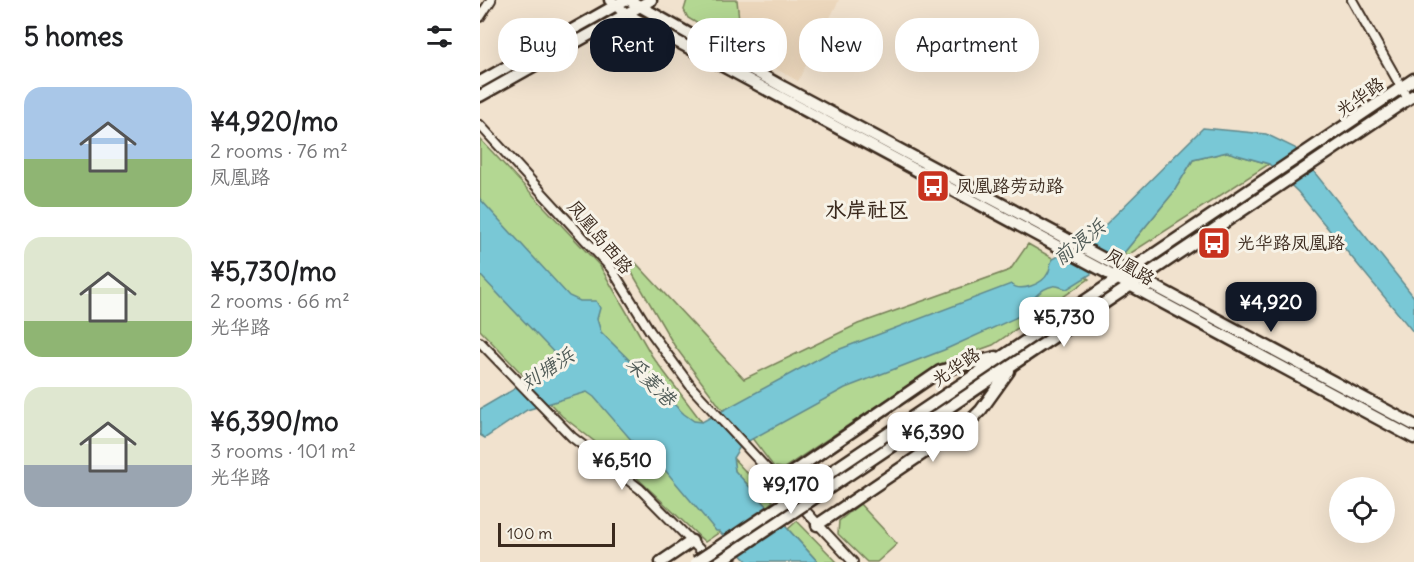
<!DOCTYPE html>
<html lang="en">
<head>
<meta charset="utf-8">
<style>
	:root { --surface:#fff; --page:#f6f6f6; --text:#202124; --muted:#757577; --accent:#111827 }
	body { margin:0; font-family:Delius,"LXGW WenKai TC",sans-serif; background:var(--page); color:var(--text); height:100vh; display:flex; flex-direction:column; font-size:22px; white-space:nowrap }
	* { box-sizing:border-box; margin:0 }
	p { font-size:20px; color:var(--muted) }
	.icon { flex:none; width:33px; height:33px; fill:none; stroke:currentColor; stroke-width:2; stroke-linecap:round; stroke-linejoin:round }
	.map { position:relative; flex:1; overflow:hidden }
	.panel { display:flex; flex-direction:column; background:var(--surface); width:480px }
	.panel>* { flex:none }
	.guide { position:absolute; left:18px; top:18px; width:570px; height:54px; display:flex; gap:12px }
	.tools { position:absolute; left:849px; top:477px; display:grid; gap:12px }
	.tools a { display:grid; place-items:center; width:66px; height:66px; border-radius:50%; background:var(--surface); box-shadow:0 6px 24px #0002; font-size:30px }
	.scale { position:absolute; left:18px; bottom:15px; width:117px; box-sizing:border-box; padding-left:6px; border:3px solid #3b2a1e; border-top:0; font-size:16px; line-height:21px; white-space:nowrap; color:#3b2a1e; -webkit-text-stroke:4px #f7f3e8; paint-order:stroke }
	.price { position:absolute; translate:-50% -51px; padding:0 14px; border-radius:12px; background:#fff; color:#222; font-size:20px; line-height:39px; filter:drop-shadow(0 2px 3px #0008) }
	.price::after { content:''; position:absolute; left:50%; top:36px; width:18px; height:14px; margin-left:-9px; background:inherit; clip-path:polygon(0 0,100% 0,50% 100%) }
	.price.current { background:var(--accent); color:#fff }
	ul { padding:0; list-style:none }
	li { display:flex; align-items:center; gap:18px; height:150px; padding:0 24px }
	li span { display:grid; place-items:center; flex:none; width:168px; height:120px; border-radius:18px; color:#555 }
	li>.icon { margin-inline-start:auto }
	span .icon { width:72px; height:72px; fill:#fffc; stroke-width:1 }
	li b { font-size:26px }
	h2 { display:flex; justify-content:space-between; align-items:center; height:72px; padding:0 24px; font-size:26px }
	.pill { padding:0 21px; border-radius:24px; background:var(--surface); box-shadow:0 6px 24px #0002; font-size:21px; line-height:54px }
	.pill.current { background:var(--accent); color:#fff }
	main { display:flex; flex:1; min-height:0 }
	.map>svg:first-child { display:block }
	.built { fill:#ecd7bc }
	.green { fill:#b3d792; stroke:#778058; stroke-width:1.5 }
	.water { fill:#79c8d6; stroke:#60898c; stroke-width:1.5 }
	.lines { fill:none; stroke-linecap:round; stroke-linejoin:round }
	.street-casing { stroke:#3b2a1e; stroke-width:12 }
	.secondary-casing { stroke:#3b2a1e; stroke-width:15 }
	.street { stroke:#f7f3e8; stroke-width:8 }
	.secondary { stroke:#f7f3e8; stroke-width:10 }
	.secondary-bridge-casing { stroke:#3b2a1e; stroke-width:15; stroke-linecap:butt }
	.secondary-bridge { stroke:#f7f3e8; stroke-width:10 }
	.labels { text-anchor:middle; stroke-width:6; stroke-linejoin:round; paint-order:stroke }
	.street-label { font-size:18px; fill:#3b2a1e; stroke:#f7f3e8 }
	.poi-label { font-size:18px; fill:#3b2a1e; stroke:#f7f3e8; text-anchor:start }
	.water-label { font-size:20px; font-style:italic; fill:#4e5955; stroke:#f7f3e8 }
	.quarter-label { font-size:21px; font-weight:bold; fill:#3b2a1e; stroke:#f7f3e8 }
</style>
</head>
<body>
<main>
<section class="panel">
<h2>5 homes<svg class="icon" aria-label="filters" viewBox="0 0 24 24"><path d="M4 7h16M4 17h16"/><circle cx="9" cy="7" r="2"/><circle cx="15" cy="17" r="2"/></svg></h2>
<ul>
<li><span style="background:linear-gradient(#a9c7e8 60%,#8fb573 0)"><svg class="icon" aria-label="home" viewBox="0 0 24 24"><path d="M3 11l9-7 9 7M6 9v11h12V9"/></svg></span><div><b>¥4,920/mo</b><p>2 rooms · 76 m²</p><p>凤凰路</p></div></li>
<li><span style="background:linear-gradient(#dfe7d0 70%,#8fb573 0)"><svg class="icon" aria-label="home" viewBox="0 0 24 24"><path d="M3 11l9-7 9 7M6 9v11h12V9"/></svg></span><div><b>¥5,730/mo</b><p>2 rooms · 66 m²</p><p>光华路</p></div></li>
<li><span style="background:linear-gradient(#dfe7d0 65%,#9aa5b1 0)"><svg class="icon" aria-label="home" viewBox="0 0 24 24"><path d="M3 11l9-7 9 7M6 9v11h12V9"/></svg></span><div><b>¥6,390/mo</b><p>3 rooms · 101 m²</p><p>光华路</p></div></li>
</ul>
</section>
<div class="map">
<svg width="934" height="562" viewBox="0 0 934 562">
	<rect width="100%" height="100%" fill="#f1e2ce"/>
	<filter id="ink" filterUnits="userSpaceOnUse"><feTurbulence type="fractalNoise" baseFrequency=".0167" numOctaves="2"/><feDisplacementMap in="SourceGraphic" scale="12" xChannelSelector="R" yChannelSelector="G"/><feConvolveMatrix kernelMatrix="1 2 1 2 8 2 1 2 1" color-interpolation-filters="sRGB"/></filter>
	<g filter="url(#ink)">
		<!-- built -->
		<polygon class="built" points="257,0 359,0 318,81 262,50"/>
		<!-- green -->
		<g class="green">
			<polygon points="207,0 257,0 262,50 208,18 204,10"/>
			<polygon points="0,139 120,266 172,356 222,422 214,431 0,211"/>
			<polygon points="747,152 789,164 648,255 643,254 692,194 713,160"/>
			<polygon points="548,244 609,279 513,345 460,364 304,468 294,467 268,433 241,408 194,345 148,266 155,262 264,379 378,324 530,270"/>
			<polygon points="0,260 250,525 225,542 137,459 82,416 0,330"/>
			<polygon points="253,458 293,501 287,506 255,471"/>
			<polygon points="380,504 417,544 397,562 387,562 358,534 359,521"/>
			<polygon points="317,521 357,562 338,562 308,529"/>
		</g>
		<!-- water -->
		<path class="water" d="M723 128 786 134 815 148 934 297V333L818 192 789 164 747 152 713 160 693 193 643 254 587 289C582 288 578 285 573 286 561 288 548 302 546 313L464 350 365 388 261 445 253 458 255 471 338 562H268L239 531H236L180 464 170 456 166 457 114 397 107 392 47 410 5 438 0 435V409L72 367 79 358 0 275V199L89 296 100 301H116L120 308 117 319 121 332 204 414 214 421 222 422 347 354 531 284C540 293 563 284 568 273 571 268 569 264 573 259L612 238Z"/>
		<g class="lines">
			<defs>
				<g id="street">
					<polyline points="872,0 928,99"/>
					<polyline points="0,17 11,0"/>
					<polyline points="0,125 131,268 170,331 212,388 373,562"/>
					<polyline points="0,342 92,437 160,489 232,562"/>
				</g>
				<g id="secondary">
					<polyline points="130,0 146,14 934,438"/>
					<polyline points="149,0 303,87 934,425"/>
					<polyline points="0,82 145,0"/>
					<polyline points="0,96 171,0"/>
					<polyline points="345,476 934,79"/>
					<polyline points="298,482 460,371 516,357"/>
					<polyline points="355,484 934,95"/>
					<polyline points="337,525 488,423 501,410 529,371"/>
					<polyline points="181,562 212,541"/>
				</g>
			</defs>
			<!-- street casing -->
			<use href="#street" class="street-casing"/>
			<!-- secondary casing -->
			<use href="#secondary" class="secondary-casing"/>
			<!-- street -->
			<use href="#street" class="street"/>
			<!-- secondary -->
			<use href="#secondary" class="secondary"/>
			<defs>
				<g id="secondary-bridge">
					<polyline points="216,562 345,476"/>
					<polyline points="239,562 355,484"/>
				</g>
			</defs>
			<!-- secondary-bridge casing -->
			<use href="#secondary-bridge" class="secondary-bridge-casing"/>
			<!-- secondary-bridge -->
			<use href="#secondary-bridge" class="secondary-bridge"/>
		</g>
	</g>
	<!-- icons -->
	<defs>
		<symbol id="bus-square" viewBox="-11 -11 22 22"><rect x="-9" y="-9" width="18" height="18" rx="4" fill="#c8321e" stroke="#f7f3e8"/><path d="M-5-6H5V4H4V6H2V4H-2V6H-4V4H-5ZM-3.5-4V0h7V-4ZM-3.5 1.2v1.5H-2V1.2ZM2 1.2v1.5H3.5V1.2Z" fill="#fff"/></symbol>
	</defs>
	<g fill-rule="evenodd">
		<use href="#bus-square" x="434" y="167" width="38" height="38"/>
		<use href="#bus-square" x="715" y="224" width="38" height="38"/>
	</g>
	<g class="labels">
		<!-- street labels -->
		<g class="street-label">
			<text transform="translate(880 97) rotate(-35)" y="6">光华路</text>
			<text transform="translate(120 237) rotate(50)" y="6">凤凰岛西路</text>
			<text transform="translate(650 267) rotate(31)" y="6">凤凰路</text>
			<text transform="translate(476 367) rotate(-34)" y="6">光华路</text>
		</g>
		<!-- poi labels -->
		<g class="poi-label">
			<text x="476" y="192">凤凰路劳动路</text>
			<text x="757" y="249">光华路凤凰路</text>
		</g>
		<!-- water labels -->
		<g class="water-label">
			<text transform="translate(599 242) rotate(-38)" y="7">前浪浜</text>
			<text transform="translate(67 369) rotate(-33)" y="7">刘塘浜</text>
			<text transform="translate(171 381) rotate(46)" y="7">采菱港</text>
		</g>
		<!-- quarter labels -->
		<g class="quarter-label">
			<text x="387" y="217">水岸社区</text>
		</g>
	</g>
</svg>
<div class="tools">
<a><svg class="icon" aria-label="locate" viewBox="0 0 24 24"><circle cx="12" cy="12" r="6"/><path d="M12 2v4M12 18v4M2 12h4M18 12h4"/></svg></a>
</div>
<div class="scale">100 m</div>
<b class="price current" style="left:791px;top:333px">¥4,920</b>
<b class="price" style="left:584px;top:348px">¥5,730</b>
<b class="price" style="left:453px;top:463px">¥6,390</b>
<b class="price" style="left:142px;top:491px">¥6,510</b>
<b class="price" style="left:311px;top:515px">¥9,170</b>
<div class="guide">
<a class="pill">Buy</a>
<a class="pill current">Rent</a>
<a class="pill">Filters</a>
<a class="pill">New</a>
<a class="pill">Apartment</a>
</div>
</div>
</main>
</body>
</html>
